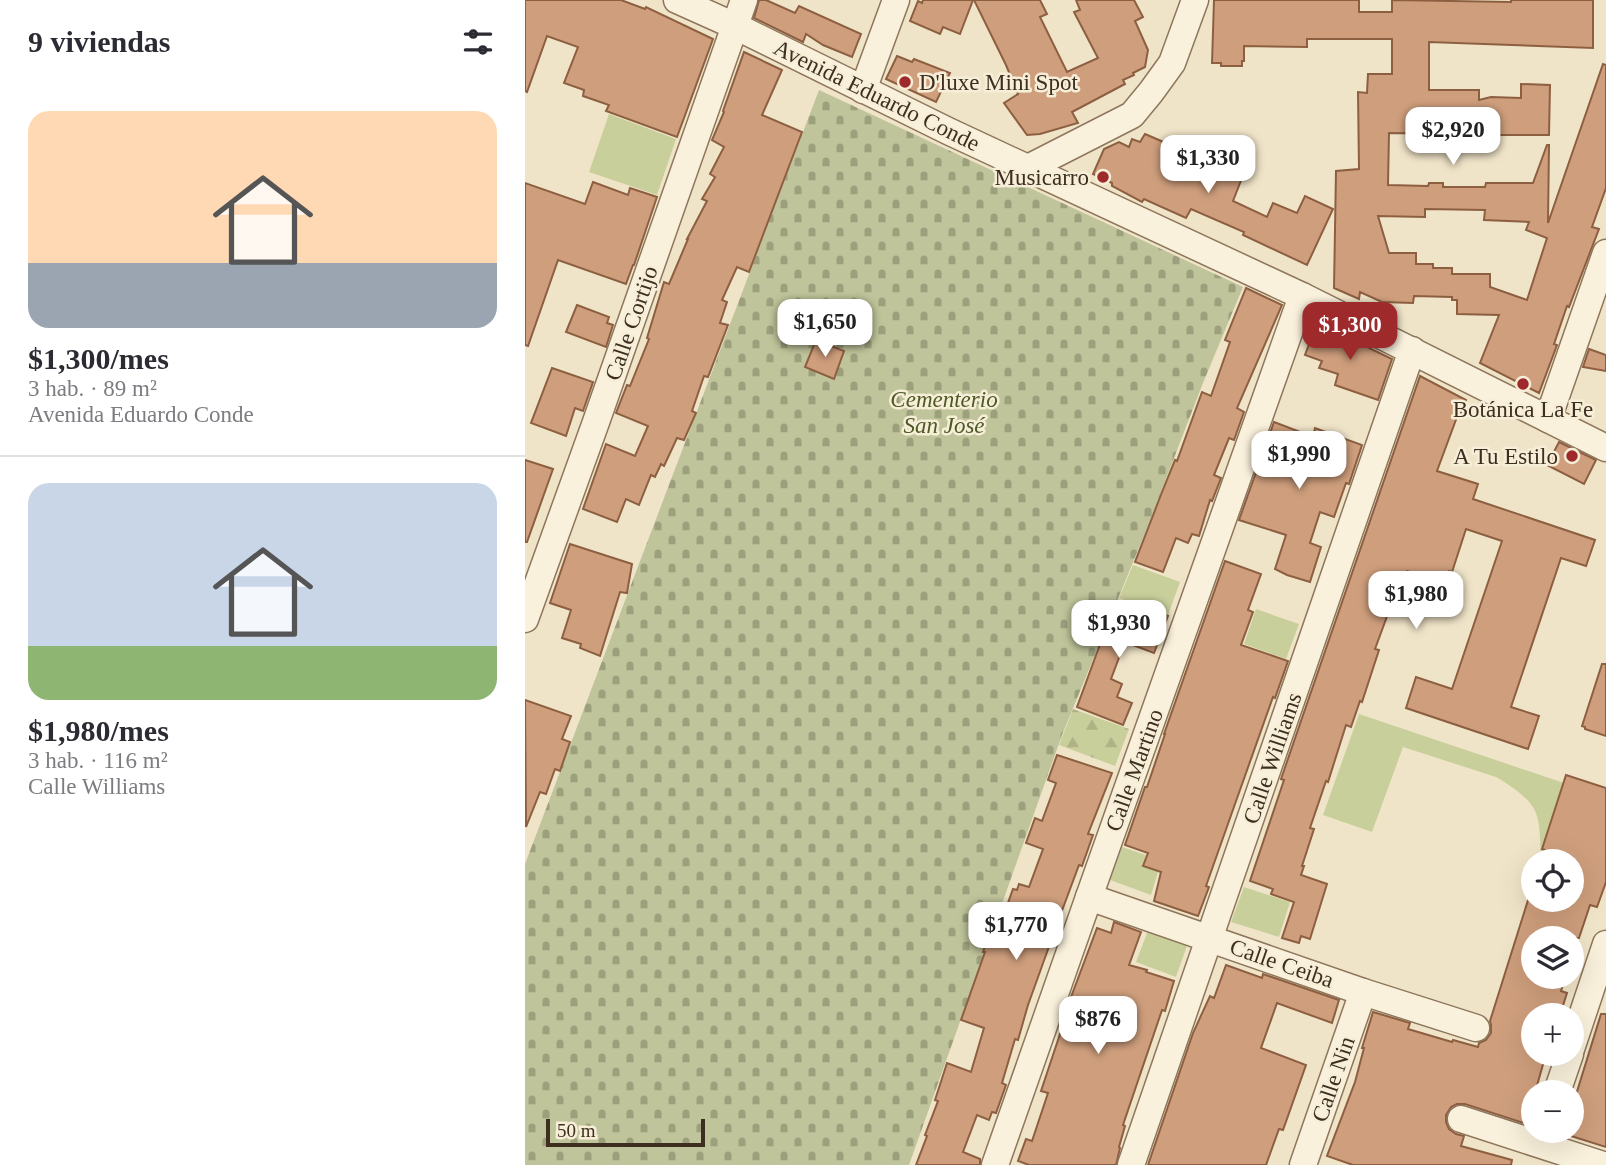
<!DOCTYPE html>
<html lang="es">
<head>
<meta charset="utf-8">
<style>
	:root { --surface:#fff; --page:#f7f7f7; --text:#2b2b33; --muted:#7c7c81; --line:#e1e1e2; --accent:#9e2a2b }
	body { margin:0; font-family:"Times New Roman",serif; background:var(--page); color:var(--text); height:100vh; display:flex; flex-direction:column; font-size:26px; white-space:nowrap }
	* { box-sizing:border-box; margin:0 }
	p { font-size:23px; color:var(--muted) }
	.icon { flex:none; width:38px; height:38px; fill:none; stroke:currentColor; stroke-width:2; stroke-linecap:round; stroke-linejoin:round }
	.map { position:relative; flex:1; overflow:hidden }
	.side { display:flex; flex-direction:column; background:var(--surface); width:525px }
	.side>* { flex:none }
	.controls { position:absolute; left:996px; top:849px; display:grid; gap:14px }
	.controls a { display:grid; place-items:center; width:63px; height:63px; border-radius:50%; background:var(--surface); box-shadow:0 7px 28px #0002; font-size:35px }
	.scale { position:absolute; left:21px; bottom:18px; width:159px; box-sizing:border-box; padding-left:7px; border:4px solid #3d2e20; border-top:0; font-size:19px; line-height:24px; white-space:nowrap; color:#3d2e20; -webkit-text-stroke:5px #f7eed8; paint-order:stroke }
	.price { position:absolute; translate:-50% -60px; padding:0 16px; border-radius:14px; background:#fff; color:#222; font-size:23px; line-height:46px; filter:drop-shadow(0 2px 4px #0008) }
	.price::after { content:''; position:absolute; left:50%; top:42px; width:21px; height:16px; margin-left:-10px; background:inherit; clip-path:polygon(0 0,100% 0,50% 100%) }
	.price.selected { background:var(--accent); color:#fff }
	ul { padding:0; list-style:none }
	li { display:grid; align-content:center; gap:14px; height:371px; padding:0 28px }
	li+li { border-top:2px solid var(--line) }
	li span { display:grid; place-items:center; height:217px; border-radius:21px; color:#555 }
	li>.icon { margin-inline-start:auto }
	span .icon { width:126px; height:126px; fill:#fffc; stroke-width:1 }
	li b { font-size:30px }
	h2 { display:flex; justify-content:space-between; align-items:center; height:84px; padding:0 28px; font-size:30px }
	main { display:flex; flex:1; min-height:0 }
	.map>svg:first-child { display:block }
	.green { fill:#c9cf9b }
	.forest { fill:url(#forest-firs) }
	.cemetery { fill:url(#cemetery-stones) }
	.building { fill:#cf9f7d; stroke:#8d5f41; stroke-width:2; fill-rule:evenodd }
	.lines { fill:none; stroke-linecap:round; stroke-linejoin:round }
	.minor-casing { stroke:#8d765c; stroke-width:29 }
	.minor { stroke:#faf1dc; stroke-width:26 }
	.poi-dot { fill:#9e2a2b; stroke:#f7eed8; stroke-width:2.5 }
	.labels { text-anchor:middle; stroke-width:5; stroke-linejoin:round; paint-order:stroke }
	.poi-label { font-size:23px; fill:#3d2e20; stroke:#f7eed8; text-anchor:end }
	.street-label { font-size:23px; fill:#3d2e20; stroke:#f7eed8 }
	.park-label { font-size:23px; font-style:italic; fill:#4d5a26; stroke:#f7eed8 }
</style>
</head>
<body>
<main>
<section class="side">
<h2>9 viviendas<svg class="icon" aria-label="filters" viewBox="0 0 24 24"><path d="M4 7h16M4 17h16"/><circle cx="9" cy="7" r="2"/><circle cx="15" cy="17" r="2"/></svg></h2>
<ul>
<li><span style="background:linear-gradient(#ffd9b3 70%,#9aa5b1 0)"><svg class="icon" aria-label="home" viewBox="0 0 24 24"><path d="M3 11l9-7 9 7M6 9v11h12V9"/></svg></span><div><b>$1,300/mes</b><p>3 hab. · 89 m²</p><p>Avenida Eduardo Conde</p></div></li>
<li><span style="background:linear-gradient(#c9d6e8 75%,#8fb573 0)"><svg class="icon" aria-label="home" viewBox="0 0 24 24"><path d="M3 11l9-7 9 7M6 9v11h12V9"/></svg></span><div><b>$1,980/mes</b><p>3 hab. · 116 m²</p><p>Calle Williams</p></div></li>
</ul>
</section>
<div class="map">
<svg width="1081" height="1165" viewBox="0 0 1081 1165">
	<defs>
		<pattern id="forest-firs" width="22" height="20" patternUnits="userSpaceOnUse" patternTransform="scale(1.75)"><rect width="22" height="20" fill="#c9cf9b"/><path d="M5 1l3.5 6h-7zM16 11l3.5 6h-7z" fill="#aeb285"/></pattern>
		<pattern id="cemetery-stones" width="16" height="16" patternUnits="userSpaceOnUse" patternTransform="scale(1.75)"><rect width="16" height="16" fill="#bfc49a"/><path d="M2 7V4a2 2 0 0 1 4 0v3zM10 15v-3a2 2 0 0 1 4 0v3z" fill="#9ca07d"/></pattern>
	</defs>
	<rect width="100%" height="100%" fill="#f0e4c8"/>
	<!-- green -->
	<g class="green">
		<polygon points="84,114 151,139 132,195 64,172"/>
		<polygon points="608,565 655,582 643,615 594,598"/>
		<polygon points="731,609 774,624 761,659 719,644"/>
		<path d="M834 714 1039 783 1016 858C1015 844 1016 821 1009 809 1003 797 982 783 971 777L878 747 847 832 798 815Z"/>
		<polygon points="597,847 621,855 617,866 633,872 626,895 585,880"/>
		<polygon points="719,887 765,902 754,937 706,922"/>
		<polygon points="624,928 663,943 651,977 611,962"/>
	</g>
	<!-- forest -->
	<polygon class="forest" points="548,709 604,729 590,766 534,745"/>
	<!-- cemetery -->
	<polygon class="cemetery" points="294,90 718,287 678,383 620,533 537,735 384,1165 0,1165 0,864"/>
	<!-- building -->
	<g class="building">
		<polygon points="0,0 96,0 120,9 121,7 188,39 152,137 81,111 84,105 58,96 59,90 39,83 53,47 22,36 2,92 0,91"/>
		<polygon points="234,0 241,0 270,13 274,6 336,34 327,57 298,45 281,34 278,42 229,18"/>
		<polygon points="398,0 448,0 435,34 418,27 415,34 385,21 393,1 397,3"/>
		<polygon points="449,0 515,0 522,14 515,17 542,72 573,58 549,12 555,10 551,0 609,0 618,17 610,21 623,50 620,67 608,73 609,75 598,80 600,84 547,112 553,123 515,134 502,135 479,103 493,94 481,65"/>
		<path d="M689 0H834V12H867V0L986 2V0H1068V48L904 42V90H954V100L966 97 996 98V84L1025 85 1024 135H932V134L864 133 863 185 903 186 904 183H918V187H960L961 183H1008L1022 145H1024L1023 223 1078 64 1081 65V188L1067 227 1074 229 1044 307 1042 306 1029 344 1032 345 1014 393 955 363 974 315 932 314V300H927V297L889 296 888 303 857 302 835 292 834 299 809 288 811 171 834 169 833 92 842 93 843 74H867V39H782V47L719 46V61H717V66H696V63H687ZM900 209 960 210 959 220 1004 222 1001 230 1022 238 1002 300 965 287V274H927V268H908V264H891V253H864L853 216 900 217Z"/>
		<polygon points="219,52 257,70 237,115 277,132 224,272 212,267 197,300 202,302 195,323 203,325 183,377 179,376 167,411 171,413 159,440 152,438 139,466 136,464 130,477 126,475 114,505 101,499 92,522 58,509 81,444 110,456 123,426 91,413 102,385 105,386 124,339 122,338 139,282 144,284 163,239 162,239 182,201 177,199 190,177 185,174 199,147 187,140 199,112 198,111"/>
		<polygon points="372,56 387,62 389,59 425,73 411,102 361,79"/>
		<polygon points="620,134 687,163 717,178 708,201 742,217 748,203 772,213 780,196 808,209 782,265 718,235 719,232 666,209 661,218 619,199 617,202 587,186 587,183 568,174 579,149 594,142 604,147 607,139 615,142"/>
		<polygon points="68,182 103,195 105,188 132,197 109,265 108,265 101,284 33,260 3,346 0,345 0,183 60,204"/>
		<polygon points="721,288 757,305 712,408 719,412 709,440 704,438 689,475 696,478 687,501 685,500 674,536 667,534 663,543 651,538 638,572 610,562 637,492 650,460 652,461 677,392 686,396 705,342 700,340"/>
		<polygon points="52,305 84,317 82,323 88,325 81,347 41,332"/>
		<polygon points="792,323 867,359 853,400 810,385 813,374 794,368 797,361 780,355"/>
		<polygon points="291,340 319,351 309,379 280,367"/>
		<polygon points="1064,349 1081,355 1081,371 1058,367"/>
		<polygon points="27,368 68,382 58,411 50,408 41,436 6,423"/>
		<polygon points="895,376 941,400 934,418 932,417 912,471 953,484 948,499 1070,540 1061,566 1036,558 986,707 1014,716 1003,749 881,708 891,677 927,689 977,541 941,529 927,572 924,571 919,584 882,571 877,586 875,585 866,612 864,611 850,649 854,650 837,702 835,701 826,727 821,725 803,782 801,781 785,828 789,829 777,866 779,866 776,875 802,884 785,939 776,936 774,943 757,938 769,902 746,894 748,889 725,881 759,780 756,779"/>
		<polygon points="749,422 788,437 790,428 837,445 824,484 821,483 809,517 795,512 785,543 796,547 785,582 762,575 750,569 761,535 714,520"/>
		<polygon points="1034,442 1071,460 1059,484 1022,465"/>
		<polygon points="0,460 28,469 2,542 0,542"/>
		<polygon points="45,544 107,564 102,593 95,592 75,656 55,648 56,644 37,638 46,610 25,603"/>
		<polygon points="700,561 736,574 723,610 728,612 716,645 763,661 750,698 748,697 710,804 681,886 684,887 673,916 629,901 636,872 618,866 623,853 600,845 620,787 622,787 640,734 639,734"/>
		<polygon points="606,604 643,616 629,653 600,642 586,679 597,684 592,697 607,703 598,725 552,707 588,609 596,612 597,610 603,612"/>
		<polygon points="1077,664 1081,664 1081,736 1060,729 1060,727 1057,726"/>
		<polygon points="0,700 46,716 37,739 45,742 35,771 30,769 21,794 15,792 1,827"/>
		<polygon points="532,755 587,773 563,834 568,835 557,866 554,865 535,916 503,1005 493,1040 490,1039 477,1083 481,1085 471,1113 467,1112 464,1120 452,1115 438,1152 455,1159 455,1165 391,1165 402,1136 400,1135 413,1101 410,1100 422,1063 446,1072 459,1028 436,1020 460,952 458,952 469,920 476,922 488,889 492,890 494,884 504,887 518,849 501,843 510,818 517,821 531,783 523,780"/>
		<polygon points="1041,775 1081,788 1081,882 1072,907 1065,905 1054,938 1008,938 1008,976 1022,976 1039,982 1036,991 1042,993 1035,1015 1008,1015 1008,1054 1021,1054 1011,1089 1012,1089 1011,1092 1008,1092 1008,1107 1002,1124 940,1104 932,1104 926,1107 921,1115 921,1122 924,1129 931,1134 939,1136 936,1146 987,1160 986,1165 828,1165 802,1156 830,1082 839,1048 837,1048 848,1012 885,1023 883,1029 927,1042 928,1040 953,1047 954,1043 961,1040 966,1033 966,1025 965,1021 1004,897 1008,898 1008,900 1046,900 1046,859 1017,849"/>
		<polygon points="589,922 616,932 604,965 622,970 621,972 649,981 640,1011 637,1010 598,1125 600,1126 594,1147 595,1148 591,1165 504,1165 493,1161 501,1139 507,1141 523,1093 516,1091 539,1022 537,1021 572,928 586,933"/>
		<polygon points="701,965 737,978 738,974 814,1000 807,1023 752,1003 736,1048 781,1065 758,1130 754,1129 741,1165 623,1165 668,1033 685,996 689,998"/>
		<polygon points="1076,1014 1081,1014 1081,1147 1046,1136 1046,1111"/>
	</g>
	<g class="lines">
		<defs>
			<g id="minor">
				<polyline points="152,0 210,26 423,131 777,296 1081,448"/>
				<polyline points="338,90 371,0"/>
				<polyline points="503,168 607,115 626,92 647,63 670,0"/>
				<polyline points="1023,419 1081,253"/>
				<polyline points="0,619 71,422 219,0"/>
				<polyline points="564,897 838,992 951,1028"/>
				<polyline points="1046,1049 1081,944"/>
				<polyline points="1032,1092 1045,1054"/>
				<polyline points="936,1119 1078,1165"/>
				<polyline points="470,1165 564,897 777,296"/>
				<polyline points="606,1165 887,350"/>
				<polyline points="778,1165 838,992"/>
			</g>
		</defs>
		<!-- minor casing -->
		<use href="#minor" class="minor-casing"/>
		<!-- minor -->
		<use href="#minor" class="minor"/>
	</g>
	<!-- markers -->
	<g class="poi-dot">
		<circle cx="380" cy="82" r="7"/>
		<circle cx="578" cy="177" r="7"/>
		<circle cx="998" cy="384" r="7"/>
		<circle cx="1047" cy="456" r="7"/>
	</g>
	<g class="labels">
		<!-- poi labels -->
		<g class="poi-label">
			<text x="394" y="90" text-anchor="start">D'luxe Mini Spot</text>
			<text x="564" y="185">Musicarro</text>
			<text x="998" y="417" text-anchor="middle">Botánica La Fe</text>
			<text x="1033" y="464">A Tu Estilo</text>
		</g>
		<!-- street labels -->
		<g class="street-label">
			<text transform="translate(352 95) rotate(26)" y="8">Avenida Eduardo Conde</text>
			<text transform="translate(106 323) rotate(-71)" y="8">Calle Cortijo</text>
			<text transform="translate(747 758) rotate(-71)" y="8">Calle Williams</text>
			<text transform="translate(609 770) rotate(-70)" y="8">Calle Martino</text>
			<text transform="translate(757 963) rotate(19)" y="8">Calle Ceiba</text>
			<text transform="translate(808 1079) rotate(-71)" y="8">Calle Nin</text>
		</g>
		<!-- park labels -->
		<g class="park-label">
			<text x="419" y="407">Cementerio<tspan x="419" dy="26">San José</tspan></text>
		</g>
	</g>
</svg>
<div class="controls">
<a><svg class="icon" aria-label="locate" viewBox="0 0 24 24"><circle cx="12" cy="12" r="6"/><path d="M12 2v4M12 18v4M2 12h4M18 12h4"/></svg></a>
<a><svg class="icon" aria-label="layers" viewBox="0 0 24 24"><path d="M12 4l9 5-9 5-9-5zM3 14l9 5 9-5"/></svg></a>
<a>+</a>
<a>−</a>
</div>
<div class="scale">50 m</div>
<b class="price" style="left:928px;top:167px">$2,920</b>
<b class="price" style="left:683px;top:195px">$1,330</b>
<b class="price" style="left:300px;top:359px">$1,650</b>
<b class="price selected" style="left:825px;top:362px">$1,300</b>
<b class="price" style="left:774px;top:491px">$1,990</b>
<b class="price" style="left:891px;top:631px">$1,980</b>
<b class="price" style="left:594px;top:660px">$1,930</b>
<b class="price" style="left:491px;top:962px">$1,770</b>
<b class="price" style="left:573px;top:1056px">$876</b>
</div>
</main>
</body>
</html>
